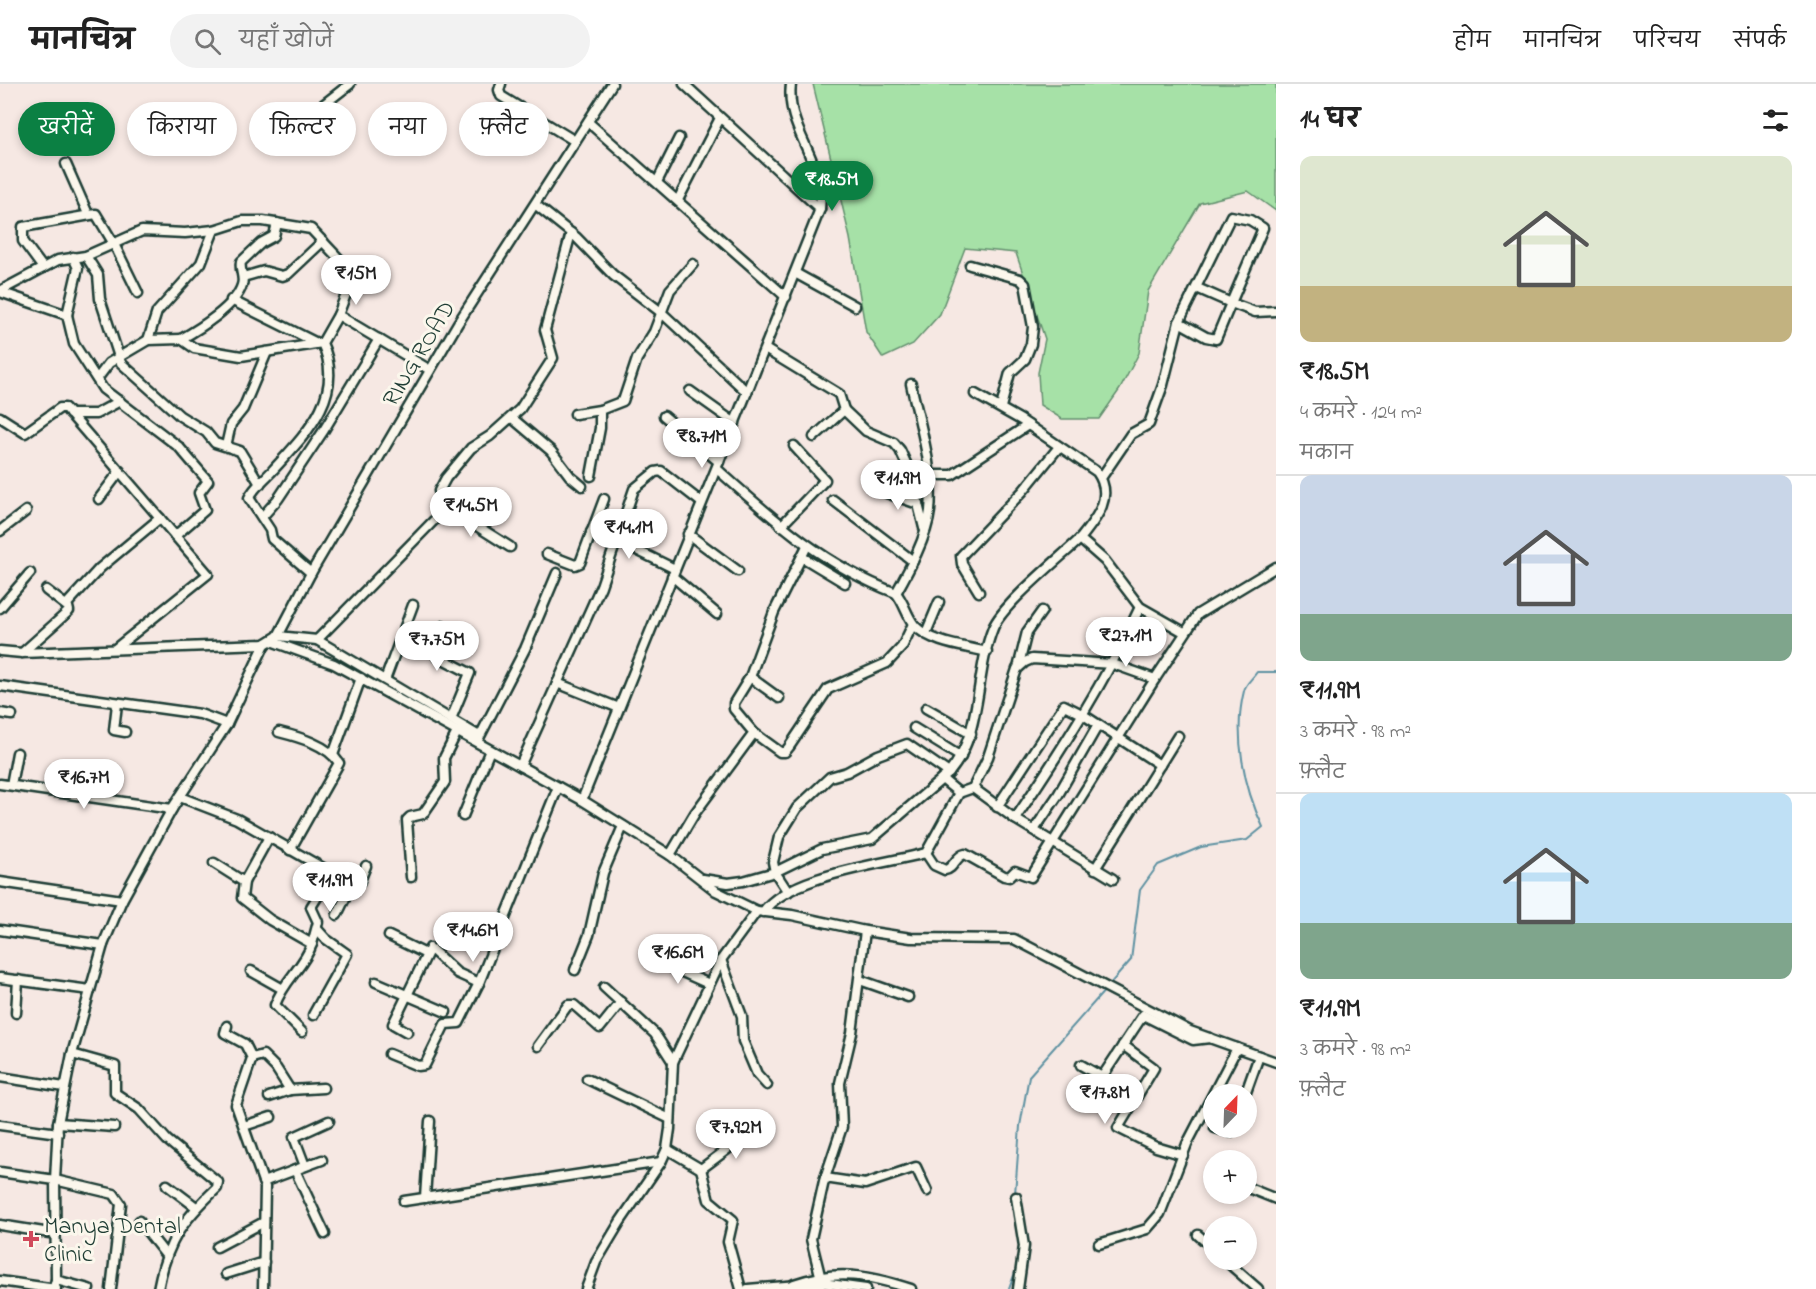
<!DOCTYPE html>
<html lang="hi">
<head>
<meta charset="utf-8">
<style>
	:root { --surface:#fff; --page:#f2f2f2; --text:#222; --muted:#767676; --line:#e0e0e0; --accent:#0b8043 }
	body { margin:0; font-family:"Indie Flower","Playpen Sans Deva",sans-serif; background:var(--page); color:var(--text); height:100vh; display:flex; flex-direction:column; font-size:22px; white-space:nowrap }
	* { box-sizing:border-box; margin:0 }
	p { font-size:20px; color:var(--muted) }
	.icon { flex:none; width:33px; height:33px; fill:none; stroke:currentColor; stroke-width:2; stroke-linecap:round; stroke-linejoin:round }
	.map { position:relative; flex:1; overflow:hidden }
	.panel { display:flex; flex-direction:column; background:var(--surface); width:540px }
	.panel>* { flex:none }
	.top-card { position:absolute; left:18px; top:18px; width:570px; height:54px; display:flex; gap:12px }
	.needle { width:39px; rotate:23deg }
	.buttons { position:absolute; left:1203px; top:1000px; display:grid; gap:12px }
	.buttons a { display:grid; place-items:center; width:54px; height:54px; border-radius:50%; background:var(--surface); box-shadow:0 3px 9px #0003; font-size:30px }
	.price { position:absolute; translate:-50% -51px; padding:0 14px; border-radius:21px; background:#fff; color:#222; font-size:20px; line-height:39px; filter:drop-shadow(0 2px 3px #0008) }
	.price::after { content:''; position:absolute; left:50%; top:36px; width:18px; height:14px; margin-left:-9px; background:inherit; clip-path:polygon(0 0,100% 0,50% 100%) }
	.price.on { background:var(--accent); color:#fff }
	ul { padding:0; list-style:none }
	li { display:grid; align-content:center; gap:12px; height:318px; padding:0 24px }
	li+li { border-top:2px solid var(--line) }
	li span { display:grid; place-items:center; height:186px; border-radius:12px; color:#555 }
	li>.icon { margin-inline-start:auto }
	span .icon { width:108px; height:108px; fill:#fffc; stroke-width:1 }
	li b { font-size:26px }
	h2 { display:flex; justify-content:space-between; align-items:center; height:72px; padding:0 24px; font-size:26px }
	.pill { padding:0 21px; border-radius:27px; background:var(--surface); box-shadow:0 3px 9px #0003; font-size:21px; line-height:54px }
	.pill.on { background:var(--accent); color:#fff }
	header { display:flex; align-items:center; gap:36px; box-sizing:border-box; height:84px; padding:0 30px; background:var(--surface); border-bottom:2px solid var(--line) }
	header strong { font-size:28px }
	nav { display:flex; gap:33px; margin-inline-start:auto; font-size:21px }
	.search { width:420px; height:54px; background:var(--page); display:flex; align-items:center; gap:15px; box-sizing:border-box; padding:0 21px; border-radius:33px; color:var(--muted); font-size:22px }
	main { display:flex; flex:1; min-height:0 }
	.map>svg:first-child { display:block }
	.green { fill:#a6e1a7; stroke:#628f6e; stroke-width:1.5 }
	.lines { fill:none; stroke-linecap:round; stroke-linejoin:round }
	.stream { stroke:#5f92a2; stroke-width:2 }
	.minor-casing { stroke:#1f3d34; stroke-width:13 }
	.minor { stroke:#fbf7ec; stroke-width:8 }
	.poi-dot { fill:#d1495b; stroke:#fbf7ec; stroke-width:2 }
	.labels { text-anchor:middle; stroke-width:6; stroke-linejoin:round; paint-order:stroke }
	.street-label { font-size:24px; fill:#1f3d34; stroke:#fbf7ec }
	.poi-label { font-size:24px; fill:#1f3d34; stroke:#fbf7ec; text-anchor:start }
</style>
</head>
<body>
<header>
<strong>मानचित्र</strong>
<div class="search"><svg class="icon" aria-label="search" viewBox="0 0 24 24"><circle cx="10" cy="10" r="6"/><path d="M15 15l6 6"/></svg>यहाँ खोजें</div>
<nav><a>होम</a><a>मानचित्र</a><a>परिचय</a><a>संपर्क</a></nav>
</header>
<main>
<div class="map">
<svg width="1276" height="1205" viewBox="0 0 1276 1205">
	<rect width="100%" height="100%" fill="#f6e8e3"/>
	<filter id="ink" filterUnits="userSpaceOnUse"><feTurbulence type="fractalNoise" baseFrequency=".0167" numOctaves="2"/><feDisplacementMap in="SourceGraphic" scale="12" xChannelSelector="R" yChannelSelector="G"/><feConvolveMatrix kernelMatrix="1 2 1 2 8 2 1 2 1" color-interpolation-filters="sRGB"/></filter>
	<g filter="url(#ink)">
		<!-- green -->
		<polygon class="green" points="813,0 1276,0 1276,127 1248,107 1200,119 1148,207 1139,269 1120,305 1099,335 1062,335 1040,321 1038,289 1045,255 1016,169 965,164 940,230 913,260 883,274 866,248 850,154"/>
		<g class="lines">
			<!-- stream -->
			<g class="stream">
				<path d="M1109 901 1131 876 1140 806 1158 781 1201 763 1247 756 1263 743C1244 704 1233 650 1244 607 1245 600 1253 594 1257 588H1276"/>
				<polyline points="1015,1110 1020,1042 1029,992 1106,905"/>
				<polyline points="1009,1205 1018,1180"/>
			</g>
			<defs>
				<g id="minor">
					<polyline points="501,0 499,6 501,12 575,57"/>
					<polyline points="684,0 820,125 747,308"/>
					<path d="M791 0C785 47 826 76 820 125"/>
					<polyline points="588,38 786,213"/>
					<polyline points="287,49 350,0"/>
					<polyline points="66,80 88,130"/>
					<polyline points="657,98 679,54"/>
					<polyline points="678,116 720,34"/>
					<polyline points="536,121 576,153 613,191 662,229 747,308 582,716"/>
					<polyline points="86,172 98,191 100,215 121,279 180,332 206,348 215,359 240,367 260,400"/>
					<polyline points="970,181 1020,195 1025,200 1033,243 1031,260 1025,275 1010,289 1001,323"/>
					<polyline points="43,184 23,157 23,143 96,130 114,160 138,209"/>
					<polyline points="795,189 855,222"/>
					<polyline points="243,193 264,187 282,192 288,190 323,157"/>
					<polyline points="0,207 58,176 86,172 142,147 185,149 214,146 242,137 263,137 311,145 343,179 350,200 338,231 430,286"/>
					<polyline points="0,208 67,231 74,260 103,305 179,363 208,397 199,409 205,426 175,452"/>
					<polyline points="231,216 315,258"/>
					<polyline points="67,231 78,184 73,173"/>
					<polyline points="1179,238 1206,253 1216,255 1231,219 1197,204"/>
					<path d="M181 255C199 245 236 222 242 201 245 193 239 186 241 178L261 159 274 152 277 139"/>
					<polyline points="148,256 157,228 201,179 214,146"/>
					<polyline points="765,265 839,310 844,326"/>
					<polyline points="97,295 109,279 148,256 181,255 194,264 241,272 322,259"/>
					<polyline points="690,307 735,339"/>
					<path d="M975 310 1021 336 1097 388C1115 413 1096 435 1080 455L1105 477 1140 523 1184 548"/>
					<polyline points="70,330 96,330 120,317"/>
					<polyline points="575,330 600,326"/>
					<polyline points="664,332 719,378"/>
					<polyline points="0,333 25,349 60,324 65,324 208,490 116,564"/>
					<polyline points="512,334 551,367 570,392 582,402"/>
					<polyline points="814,353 844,326 866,347 894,359 900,366 910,388 924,444"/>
					<polyline points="226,362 231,340 243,325 267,268"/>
					<path d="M717 385C774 436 823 481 896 509 909 486 927 453 930 427 934 383 920 342 911 300"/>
					<polyline points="929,391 952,391 1028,341"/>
					<polyline points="591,392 600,344 600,326 623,317 637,275 654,248 670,206 693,180"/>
					<polyline points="1101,394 1131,350 1149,340 1163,301 1179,238 1231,132 1250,136 1263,144 1231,219 1255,228 1276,227"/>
					<polyline points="887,409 918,420"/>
					<polyline points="99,415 120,387"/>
					<polyline points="833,416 913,477"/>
					<polyline points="447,423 510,463"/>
					<polyline points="262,433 278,415 324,346 379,255"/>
					<polyline points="781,442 825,396 794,362"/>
					<polyline points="0,447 26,427"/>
					<polyline points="591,448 618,457 675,485"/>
					<polyline points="688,450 738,487"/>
					<polyline points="807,462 774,528 750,593 734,619 734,625 754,649 780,668 785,668 789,663 828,605 887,579 902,563 913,540"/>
					<polyline points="547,470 575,481 580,479 604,415"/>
					<polyline points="802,473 845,499"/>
					<path d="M311 489 272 455 270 446 249 414C254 403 265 395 273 386 306 350 346 311 322 259L338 231"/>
					<polyline points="672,492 717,530"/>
					<polyline points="979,508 962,480 961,472 1023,407 1058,364"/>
					<path d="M896 509C904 518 907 533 915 542 933 560 964 562 987 568"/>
					<polyline points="66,521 100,484 160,434"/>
					<polyline points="0,524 30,489"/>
					<polyline points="444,542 437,572 470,589 451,635"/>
					<polyline points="926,549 939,518"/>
					<polyline points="278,552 317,556 447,423 439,407 446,394 471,364 490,352 520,325 553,274 545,246 571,149"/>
					<polyline points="317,556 479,652"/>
					<polyline points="271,557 334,580 582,716 670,771 716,807 757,827 792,831 865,847 911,854 1014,855 1190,947 1276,978"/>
					<polyline points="0,567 22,569 265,560 278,552 311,489 458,239 612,0"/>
					<polyline points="22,569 69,527 68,523 46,506"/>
					<polyline points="1018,584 1027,548 1042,527"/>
					<polyline points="750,593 779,614"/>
					<polyline points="385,596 413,521"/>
					<polyline points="557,599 619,624"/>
					<polyline points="0,602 200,630 227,640"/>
					<polyline points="117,620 114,646 125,648"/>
					<polyline points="926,624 971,650"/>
					<polyline points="0,629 12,631"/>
					<polyline points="914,644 961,673"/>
					<path d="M279 648C299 653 328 661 339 679L290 766"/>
					<polyline points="478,656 525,565 557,489"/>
					<polyline points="333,671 361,594"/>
					<polyline points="520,682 601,502 634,405 655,388 661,387 701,418"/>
					<polyline points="942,695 959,709"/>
					<polyline points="0,700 172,725"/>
					<polyline points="11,701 17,669"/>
					<polyline points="973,704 1015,735 1113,795"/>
					<polyline points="180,713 237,735 351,800 359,799 366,782"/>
					<polyline points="997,723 1064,621 1082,630 1160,681"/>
					<polyline points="463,732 490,666"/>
					<path d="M1015 735C1061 667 1105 598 1140 523"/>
					<polyline points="1034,746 1058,711 1098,641"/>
					<path d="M926 769 934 781 945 786C954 785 955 772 965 770L1004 792 1009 793 1015 787 1031 793 1155 595"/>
					<polyline points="670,771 695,729 754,649"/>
					<polyline points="214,779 244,798 269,753"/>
					<polyline points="1095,785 1178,652"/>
					<polyline points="411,793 407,736 410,733 423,730 445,698 444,674 457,648"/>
					<path d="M703 795 728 799 743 797 775 788 822 765 872 755 949 689C983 649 974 592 993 544 1003 520 1059 475 1080 455"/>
					<polyline points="0,798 122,816"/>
					<path d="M244 798 242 814 270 836 312 860C304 883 284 896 275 921L302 948"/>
					<polyline points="788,808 775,788 773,778 779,753 797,724 830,693 847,688 878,671 907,660 949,689"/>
					<path d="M763 828C788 791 884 780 926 769L959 709 973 704 988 673 1017 585 1025 578 1032 575 1113 580 1155 595 1198 530 1276 483"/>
					<polyline points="337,831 352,800"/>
					<polyline points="0,846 103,861"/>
					<polyline points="389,852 426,870"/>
					<polyline points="312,860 318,838 311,823 331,791"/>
					<polyline points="721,876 742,932 743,957 757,990 767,1001"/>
					<polyline points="658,877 709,900"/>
					<polyline points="575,886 589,851 603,789 623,742"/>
					<polyline points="251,887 281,904"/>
					<polyline points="0,894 90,906"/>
					<polyline points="860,896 908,913"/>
					<polyline points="376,898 446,928"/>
					<polyline points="604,903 655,950 673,978"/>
					<polyline points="16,929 18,896"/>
					<polyline points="313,931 347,870 326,855 317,845"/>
					<polyline points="227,942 225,949 245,960 252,974 236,1021 265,1103 263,1205"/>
					<polyline points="407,948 393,940 430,864 457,889 479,899 558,703"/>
					<polyline points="1123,961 1154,984 1118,1044 1156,1063 1183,1071"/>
					<polyline points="538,962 568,921 574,921 600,944 621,918"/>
					<path d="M72 970 115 982V1009L139 1025 167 1056 218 1098 217 1104C182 1137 167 1157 158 1205"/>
					<polyline points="389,970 418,982 425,981 445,940 459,939 479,899"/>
					<polyline points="252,974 263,971 276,984 290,1006 323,1004"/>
					<polyline points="1081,981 1102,993 1143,931 1193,956 1210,954"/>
					<polyline points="0,993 64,1003"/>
					<polyline points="587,995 670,1035"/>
					<polyline points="1245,1011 1259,972"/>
					<polyline points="269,1013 290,1006"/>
					<polyline points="58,1039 114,1043"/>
					<polyline points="0,1041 58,1049"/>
					<polyline points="244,1042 271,1033"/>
					<polyline points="1215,1044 1230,1048 1233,1044"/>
					<polyline points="667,1065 701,1085 741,1055"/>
					<polyline points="305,1082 294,1053 329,1037"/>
					<polyline points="701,1085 709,1116 733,1136 728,1158 741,1205"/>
					<polyline points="295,1086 325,1150"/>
					<polyline points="0,1088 55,1096 114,1110 121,1120 111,1205"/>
					<polyline points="825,1094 865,1100 916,1083 927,1107"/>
					<polyline points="1210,1095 1214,1095"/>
					<polyline points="263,1098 322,1076"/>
					<polyline points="167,1101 196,1123"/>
					<polyline points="1246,1103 1276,1115"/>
					<polyline points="1016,1113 1024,1162 1018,1205"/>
					<polyline points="425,1114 430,1037"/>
					<polyline points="404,1117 661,1078"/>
					<polyline points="139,1137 165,1170"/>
					<polyline points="0,1141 56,1150"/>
					<polyline points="1198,1151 1214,1165"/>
					<polyline points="1099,1160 1147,1145 1160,1130 1187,1060 1237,964"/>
					<polyline points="217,1163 264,1138"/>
					<polyline points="1225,1176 1258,1205"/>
					<polyline points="226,1190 264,1178"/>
					<polyline points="820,1191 811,1155 824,1097 842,1043 840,999 852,949 865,847"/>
					<polyline points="56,1196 89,1205"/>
					<polyline points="0,1197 56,1205"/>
					<path d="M794 1200C837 1185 869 1191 911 1205"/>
					<polyline points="54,1203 56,1196 55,1096 58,1039 72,970 103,861 122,816 172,725 227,640 265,560"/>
					<polyline points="586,1205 596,1178 620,1138 661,1078 667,1065 670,1045 673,978 721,876 757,827"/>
					<polyline points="748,1205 822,1199 866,1205"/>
				</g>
			</defs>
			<!-- minor casing -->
			<use href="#minor" class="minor-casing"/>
			<!-- minor -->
			<use href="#minor" class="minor"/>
		</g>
	</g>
	<!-- markers -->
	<path class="poi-dot" d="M28 1146h6v6h6v6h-6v6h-6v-6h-6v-6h6z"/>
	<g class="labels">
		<!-- street labels -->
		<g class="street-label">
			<text transform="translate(418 269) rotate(-59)" y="8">RING ROAD</text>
		</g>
		<!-- poi labels -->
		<g class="poi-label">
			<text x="44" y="1149">Manya Dental<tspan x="44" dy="28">Clinic</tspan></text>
		</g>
	</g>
</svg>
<div class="buttons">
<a><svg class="needle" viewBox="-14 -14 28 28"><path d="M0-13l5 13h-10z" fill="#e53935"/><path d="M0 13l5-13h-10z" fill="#767676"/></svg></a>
<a>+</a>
<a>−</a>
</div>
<b class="price on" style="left:832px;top:128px">₹18.5M</b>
<b class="price" style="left:356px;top:222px">₹15M</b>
<b class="price" style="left:702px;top:385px">₹8.71M</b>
<b class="price" style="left:898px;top:427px">₹11.9M</b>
<b class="price" style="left:471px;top:454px">₹14.5M</b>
<b class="price" style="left:629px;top:476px">₹14.1M</b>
<b class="price" style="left:1126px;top:584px">₹27.1M</b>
<b class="price" style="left:437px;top:588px">₹7.75M</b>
<b class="price" style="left:84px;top:726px">₹16.7M</b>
<b class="price" style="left:330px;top:829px">₹11.9M</b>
<b class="price" style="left:473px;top:879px">₹14.6M</b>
<b class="price" style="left:678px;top:901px">₹16.6M</b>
<b class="price" style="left:1105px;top:1041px">₹17.8M</b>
<b class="price" style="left:736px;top:1076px">₹7.92M</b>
<div class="top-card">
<a class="pill on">खरीदें</a>
<a class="pill">किराया</a>
<a class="pill">फ़िल्टर</a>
<a class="pill">नया</a>
<a class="pill">फ़्लैट</a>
</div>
</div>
<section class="panel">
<h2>14 घर<svg class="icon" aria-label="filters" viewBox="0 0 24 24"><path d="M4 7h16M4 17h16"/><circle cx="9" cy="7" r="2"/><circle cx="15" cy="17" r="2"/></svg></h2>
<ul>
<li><span style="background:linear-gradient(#dfe7d0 70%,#c2b280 0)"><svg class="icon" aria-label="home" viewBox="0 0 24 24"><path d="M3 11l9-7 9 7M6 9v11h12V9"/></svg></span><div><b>₹18.5M</b><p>4 कमरे · 124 m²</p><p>मकान</p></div></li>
<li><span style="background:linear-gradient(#c9d6e8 75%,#7fa58c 0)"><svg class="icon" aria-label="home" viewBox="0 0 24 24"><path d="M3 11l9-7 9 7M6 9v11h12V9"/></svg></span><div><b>₹11.9M</b><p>3 कमरे · 98 m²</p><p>फ़्लैट</p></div></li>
<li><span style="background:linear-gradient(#bfe0f5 70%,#7fa58c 0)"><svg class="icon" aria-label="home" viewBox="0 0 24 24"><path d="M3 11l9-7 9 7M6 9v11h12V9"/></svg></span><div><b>₹11.9M</b><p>3 कमरे · 98 m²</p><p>फ़्लैट</p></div></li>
</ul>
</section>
</main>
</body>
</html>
